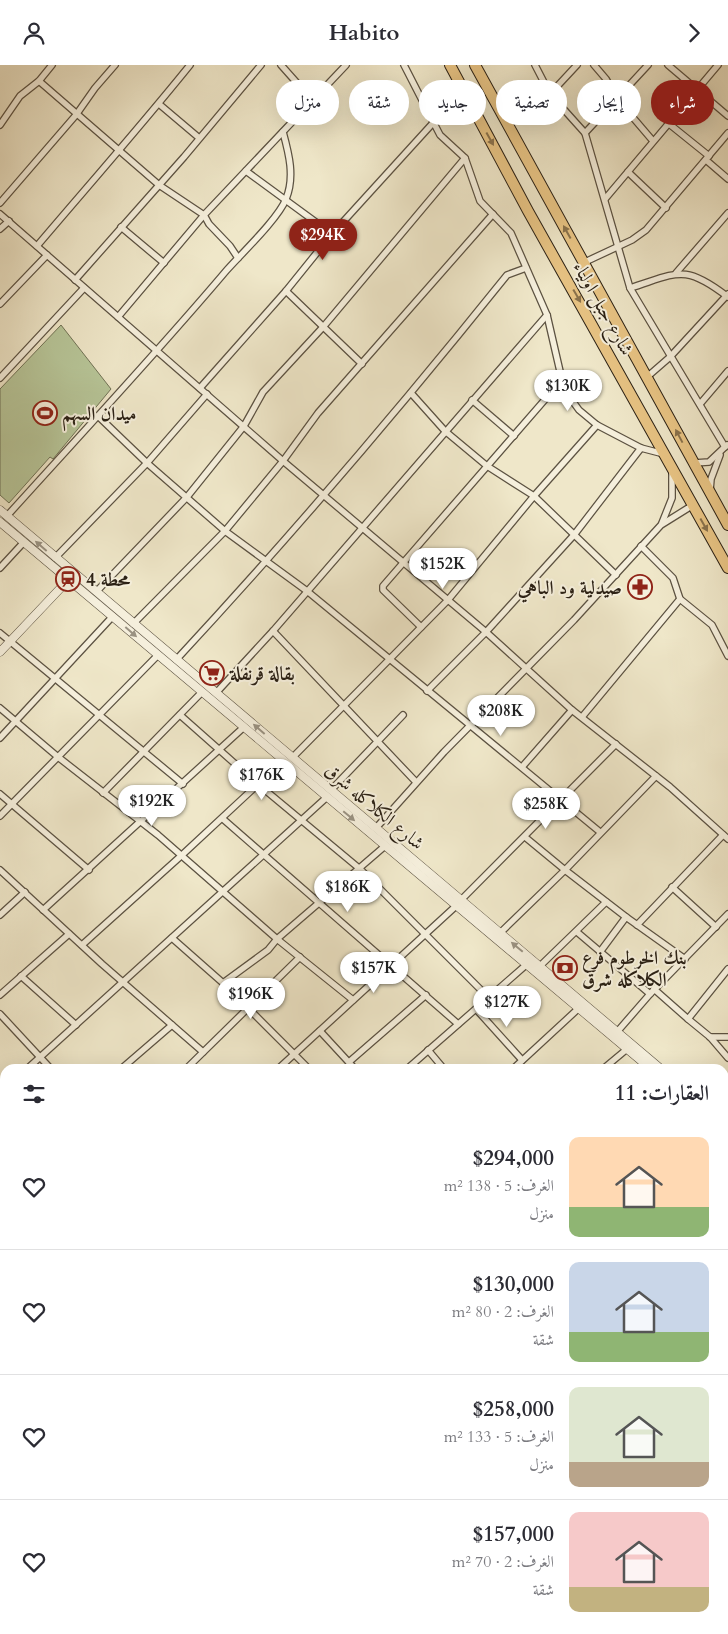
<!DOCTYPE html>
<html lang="ar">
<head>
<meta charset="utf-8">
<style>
	:root { --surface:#fff; --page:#f7f7f7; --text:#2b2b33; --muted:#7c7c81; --line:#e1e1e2; --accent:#8f2418 }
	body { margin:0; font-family:Cardo,Amiri,serif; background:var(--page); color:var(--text); direction:rtl; height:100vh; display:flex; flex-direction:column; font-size:19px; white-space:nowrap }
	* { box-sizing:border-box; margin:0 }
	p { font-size:16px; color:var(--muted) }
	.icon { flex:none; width:28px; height:28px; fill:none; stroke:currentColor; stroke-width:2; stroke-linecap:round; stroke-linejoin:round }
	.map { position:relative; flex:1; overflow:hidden; direction:ltr }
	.details { position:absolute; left:0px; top:999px; width:729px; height:571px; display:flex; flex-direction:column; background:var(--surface); border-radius:15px 15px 0 0; box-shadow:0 5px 20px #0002; direction:rtl }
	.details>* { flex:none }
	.guide { position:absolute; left:15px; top:15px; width:699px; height:45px; direction:rtl; display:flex; gap:10px }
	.price { position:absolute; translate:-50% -42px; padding:0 11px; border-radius:18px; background:#fff; color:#222; font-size:16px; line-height:32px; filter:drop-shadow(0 1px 2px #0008) }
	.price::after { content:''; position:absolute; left:50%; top:30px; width:15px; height:11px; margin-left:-8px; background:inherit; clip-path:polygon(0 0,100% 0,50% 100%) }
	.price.on { background:var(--accent); color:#fff }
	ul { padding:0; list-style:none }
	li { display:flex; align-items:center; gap:15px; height:125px; padding:0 20px }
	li+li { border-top:1px solid var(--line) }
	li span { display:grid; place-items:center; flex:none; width:140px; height:100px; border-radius:10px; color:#555 }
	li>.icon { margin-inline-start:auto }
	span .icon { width:60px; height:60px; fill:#fffc; stroke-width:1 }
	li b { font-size:21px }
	h2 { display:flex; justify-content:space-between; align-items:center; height:60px; padding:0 20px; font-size:21px }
	.pill { padding:0 18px; border-radius:22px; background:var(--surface); box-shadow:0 5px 20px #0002; font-size:18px; line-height:45px }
	.pill.on { background:var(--accent); color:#fff }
	header { display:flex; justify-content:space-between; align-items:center; height:65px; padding:0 20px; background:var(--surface); font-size:22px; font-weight:700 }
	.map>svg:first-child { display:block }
	.grass { fill:#b7c598; stroke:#717356 }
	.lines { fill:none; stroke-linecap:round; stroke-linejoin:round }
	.minor-casing { stroke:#5c5242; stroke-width:8 }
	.tertiary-casing { stroke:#5c5242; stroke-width:9 }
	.trunk-casing { stroke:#2b2115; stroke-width:12 }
	.minor { stroke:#f5efdc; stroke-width:5.5 }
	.tertiary { stroke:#f5efdc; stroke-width:8 }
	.trunk { stroke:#e8c484; stroke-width:10 }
	.oneway { fill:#8a724c }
	.oneway2 { fill:#9a9282 }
	.labels { text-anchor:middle; stroke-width:4; stroke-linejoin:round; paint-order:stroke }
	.street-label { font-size:19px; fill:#2b2115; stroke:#f5efdc }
	.poi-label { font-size:19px; font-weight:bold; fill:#2b2115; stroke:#f5efdc; text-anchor:start }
</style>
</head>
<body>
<header><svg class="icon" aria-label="forward" viewBox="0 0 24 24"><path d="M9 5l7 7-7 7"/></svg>Habito<svg class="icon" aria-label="person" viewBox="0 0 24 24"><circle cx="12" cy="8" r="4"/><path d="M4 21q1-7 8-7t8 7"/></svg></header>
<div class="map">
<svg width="728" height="1569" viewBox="0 0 728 1569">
	<rect width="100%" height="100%" fill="#efe7c9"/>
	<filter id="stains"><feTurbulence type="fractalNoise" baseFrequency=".004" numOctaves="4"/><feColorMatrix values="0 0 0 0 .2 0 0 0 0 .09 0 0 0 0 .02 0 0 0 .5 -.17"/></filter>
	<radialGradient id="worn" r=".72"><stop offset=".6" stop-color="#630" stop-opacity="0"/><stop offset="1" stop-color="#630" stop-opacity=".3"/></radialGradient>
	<!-- grass -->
	<polygon class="grass" points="61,260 111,324 53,394 50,392 9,438 0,430 0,324"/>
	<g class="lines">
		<defs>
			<g id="minor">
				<polyline points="281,0 313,36"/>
				<polyline points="404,0 440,70 465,93 480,136 511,168 547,250 562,315 571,334 579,345 597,360 641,383 664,389"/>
				<polyline points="535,0 550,29 585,68 630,223 725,382"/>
				<polyline points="594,0 606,14 618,35 653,76"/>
				<polyline points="668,0 728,51"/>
				<polyline points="39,16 159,120 204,150 209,159 230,181 238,193"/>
				<polyline points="550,29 577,0"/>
				<polyline points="159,39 198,72"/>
				<polyline points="668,58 709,91"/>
				<polyline points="0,60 20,31 39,16 52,0"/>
				<polyline points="585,68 648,0"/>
				<polyline points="706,95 728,114"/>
				<polyline points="246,106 332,169"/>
				<polyline points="628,107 666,143"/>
				<polyline points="605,134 718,0"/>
				<polyline points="0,138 76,50 95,23 115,0"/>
				<polyline points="0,149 283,396 486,567 572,645 670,722 728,774"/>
				<polyline points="121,162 164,198"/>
				<polyline points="0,164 9,156"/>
				<path d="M37 181C88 121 140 62 190 0"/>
				<polyline points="585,197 632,175 646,165 728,68"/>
				<polyline points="676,208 728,148"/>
				<polyline points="75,215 184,92 261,0"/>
				<path d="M630 223C678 208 684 198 728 232"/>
				<polyline points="286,226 362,299"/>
				<polyline points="0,239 47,190"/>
				<polyline points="118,252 204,150 346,0"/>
				<polyline points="647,312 670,292 728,229"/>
				<polyline points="0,313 84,223"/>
				<polyline points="200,323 286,226 332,169 433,58"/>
				<polyline points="411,328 445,366 487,401 534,431 616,510"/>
				<polyline points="472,335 514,371"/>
				<polyline points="700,339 728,306"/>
				<polyline points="98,351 147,398 225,466 307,526 600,767"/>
				<polyline points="694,398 709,397 727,380"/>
				<polyline points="710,426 711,414 720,390"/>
				<path d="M7 451C80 370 155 290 226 206 241 189 278 154 286 134 295 112 289 89 283 67"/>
				<polyline points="662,458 672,433 672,407"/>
				<polyline points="641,481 673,513 680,534 712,560 728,591"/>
				<polyline points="55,493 147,398 207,329"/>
				<polyline points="0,503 24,477"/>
				<polyline points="96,527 187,432 244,361 263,327 324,261 465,93"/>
				<polyline points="133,559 225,466 283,396 318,348 493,149"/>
				<polyline points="421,562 383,525 383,521 562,315"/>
				<polyline points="273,566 416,717"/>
				<polyline points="0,568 183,719"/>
				<path d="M176 595C291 471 401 342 507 210L526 203"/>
				<polyline points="427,626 486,567 574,470 641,383"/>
				<polyline points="216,628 273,566 547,250"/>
				<polyline points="0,643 58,692 158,770 277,874 353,935"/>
				<polyline points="180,650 259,720 360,804 489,933"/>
				<polyline points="582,652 680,534"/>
				<polyline points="0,673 113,551"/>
				<polyline points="292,693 448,535 534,431 597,360"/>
				<polyline points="522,702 572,645"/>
				<polyline points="331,725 403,650"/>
				<polyline points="103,728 202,627"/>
				<polyline points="0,729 89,805"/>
				<polyline points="0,751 158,590"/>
				<polyline points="223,754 458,959"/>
				<polyline points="376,763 444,687 574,555 661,460 693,440"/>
				<polyline points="525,772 565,805 626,852"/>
				<polyline points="0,805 102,899 203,987"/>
				<polyline points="672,822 716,862"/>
				<polyline points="461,835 616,679"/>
				<polyline points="43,845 244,662"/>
				<polyline points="0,850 25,827"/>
				<polyline points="637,860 723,770"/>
				<polyline points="577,867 650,929"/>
				<polyline points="500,868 565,805 656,711"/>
				<polyline points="172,873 223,918 309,1004"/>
				<polyline points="82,880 182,790 283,696"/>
				<polyline points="600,887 626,852 685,894"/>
				<polyline points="540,901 606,837"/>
				<polyline points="21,911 76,960"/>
				<polyline points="223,918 268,885 277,874 385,781"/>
				<polyline points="654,924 688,954 728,904"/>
				<polyline points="0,930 69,869"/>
				<polyline points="476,944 522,995"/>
				<polyline points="0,949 51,1004"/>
				<polyline points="688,954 710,972 728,993"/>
				<polyline points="320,966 355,1004"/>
				<polyline points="617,967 650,929 728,849"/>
				<polyline points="710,972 728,972"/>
				<polyline points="428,985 444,1004"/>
				<polyline points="349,997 426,930"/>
				<polyline points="27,1004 327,732"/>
				<polyline points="121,1004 172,960"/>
				<polyline points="186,1004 300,892"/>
				<polyline points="278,1004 456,841"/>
				<polyline points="407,1004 526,900"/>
				<polyline points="513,1004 579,943"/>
				<polyline points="603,1004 627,984"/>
				<polyline points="0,1021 5,1027"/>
				<polyline points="724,1079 728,1074"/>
				<polyline points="0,1101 5,1106"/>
				<polyline points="724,1143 728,1139"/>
				<polyline points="0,1153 5,1158"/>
				<polyline points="0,1181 5,1176"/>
				<polyline points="724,1208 728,1213"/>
				<polyline points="0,1214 5,1220"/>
				<polyline points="724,1228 728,1224"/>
				<polyline points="0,1263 5,1258"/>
				<polyline points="0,1288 5,1294"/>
				<polyline points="724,1302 728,1307"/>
				<polyline points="724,1328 728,1324"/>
				<polyline points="0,1348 5,1344"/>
				<polyline points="0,1368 5,1374"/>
				<polyline points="724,1404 728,1400"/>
				<polyline points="724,1424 728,1428"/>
				<polyline points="0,1456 5,1461"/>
				<polyline points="724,1487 728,1491"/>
				<polyline points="724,1507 728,1503"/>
				<polyline points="0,1547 5,1553"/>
				<polyline points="724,1559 728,1564"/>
				<polyline points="106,1565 110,1569"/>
				<polyline points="170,1565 174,1569"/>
				<polyline points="314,1565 317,1569"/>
				<polyline points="390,1565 394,1569"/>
				<polyline points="558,1565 562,1569"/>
				<polyline points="650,1565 654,1569"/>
				<polyline points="12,1569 16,1565"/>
				<polyline points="123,1569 127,1565"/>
				<polyline points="240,1569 245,1565"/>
				<polyline points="341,1569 346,1565"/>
				<polyline points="475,1569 480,1565"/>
				<polyline points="664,1569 668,1565"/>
			</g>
			<g id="tertiary">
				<polyline points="0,445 661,1004"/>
				<polyline points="0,457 651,1004"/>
				<polyline points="0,587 71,512"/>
				<polyline points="724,1057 728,1061"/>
				<polyline points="724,1065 728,1068"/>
			</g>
			<g id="trunk">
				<polyline points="450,0 528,146 728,503"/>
				<polyline points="475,0 728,460"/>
			</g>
		</defs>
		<!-- minor casing -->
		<use href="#minor" class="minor-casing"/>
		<!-- tertiary casing -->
		<use href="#tertiary" class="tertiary-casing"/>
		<!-- trunk casing -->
		<use href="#trunk" class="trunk-casing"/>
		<!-- minor -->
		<use href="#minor" class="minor"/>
		<!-- tertiary -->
		<use href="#tertiary" class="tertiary"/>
		<!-- trunk -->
		<use href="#trunk" class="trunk"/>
	</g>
	<!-- one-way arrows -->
	<defs><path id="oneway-solid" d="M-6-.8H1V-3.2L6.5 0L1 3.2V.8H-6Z" transform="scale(1.25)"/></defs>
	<g class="oneway">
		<use href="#oneway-solid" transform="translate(490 74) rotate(61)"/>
		<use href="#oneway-solid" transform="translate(567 167) rotate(-119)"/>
		<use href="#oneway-solid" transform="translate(577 231) rotate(60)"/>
		<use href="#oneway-solid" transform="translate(679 371) rotate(-118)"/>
		<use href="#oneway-solid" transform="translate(704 460) rotate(61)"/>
	</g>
	<g class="oneway2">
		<use href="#oneway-solid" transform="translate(41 481) rotate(-139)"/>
		<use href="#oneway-solid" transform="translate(131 567) rotate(41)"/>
		<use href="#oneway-solid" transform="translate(259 664) rotate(-139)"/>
		<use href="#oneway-solid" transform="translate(349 751) rotate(40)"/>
		<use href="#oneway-solid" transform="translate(517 882) rotate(-140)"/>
	</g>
	<!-- icons -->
	<defs>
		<symbol id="stadium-ring" viewBox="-11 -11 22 22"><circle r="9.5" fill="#f5efdc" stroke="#8f2418" stroke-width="1.5"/><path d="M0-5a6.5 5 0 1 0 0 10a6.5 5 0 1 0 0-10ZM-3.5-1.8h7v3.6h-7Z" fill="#8f2418"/></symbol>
		<symbol id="station-ring" viewBox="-11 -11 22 22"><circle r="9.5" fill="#f5efdc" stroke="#8f2418" stroke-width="1.5"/><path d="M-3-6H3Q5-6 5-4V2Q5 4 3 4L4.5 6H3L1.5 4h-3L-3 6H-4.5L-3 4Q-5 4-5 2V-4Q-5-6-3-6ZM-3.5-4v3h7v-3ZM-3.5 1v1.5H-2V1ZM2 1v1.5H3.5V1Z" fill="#8f2418"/></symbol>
		<symbol id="pharmacy-ring" viewBox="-11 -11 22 22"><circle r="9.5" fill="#f5efdc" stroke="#8f2418" stroke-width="1.5"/><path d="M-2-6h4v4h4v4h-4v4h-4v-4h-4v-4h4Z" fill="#8f2418"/></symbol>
		<symbol id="supermarket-ring" viewBox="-11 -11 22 22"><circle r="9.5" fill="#f5efdc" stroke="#8f2418" stroke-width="1.5"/><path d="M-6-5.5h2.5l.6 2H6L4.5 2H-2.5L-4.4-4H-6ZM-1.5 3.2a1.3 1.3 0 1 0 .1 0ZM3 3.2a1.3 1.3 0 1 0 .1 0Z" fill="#8f2418"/></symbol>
		<symbol id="bank-ring" viewBox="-11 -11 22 22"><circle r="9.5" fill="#f5efdc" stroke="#8f2418" stroke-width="1.5"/><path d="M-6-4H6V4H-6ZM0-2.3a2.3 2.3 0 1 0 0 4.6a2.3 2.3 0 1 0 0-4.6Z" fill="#8f2418"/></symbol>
	</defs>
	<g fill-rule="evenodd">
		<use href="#stadium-ring" x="31" y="334" width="28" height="28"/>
		<use href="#station-ring" x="54" y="500" width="28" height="28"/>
		<use href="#pharmacy-ring" x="626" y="508" width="28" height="28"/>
		<use href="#supermarket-ring" x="198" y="594" width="28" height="28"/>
		<use href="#bank-ring" x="551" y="889" width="28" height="28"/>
	</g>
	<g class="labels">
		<!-- street labels -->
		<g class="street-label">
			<text transform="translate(604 243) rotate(61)" y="7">شارع جبل اولياء</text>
			<text transform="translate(375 741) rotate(40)" y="7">شارع الكلاكله شرق</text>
		</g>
		<!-- poi labels -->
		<g class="poi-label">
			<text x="62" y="355">ميدان السهم</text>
			<text x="86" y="521">محطة 4</text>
			<text x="622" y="529" text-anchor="end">صيدلية ود الباهي</text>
			<text x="230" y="615">بقالة قرنفلة</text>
			<text x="582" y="899">بنك الخرطوم فرع<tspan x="582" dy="22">الكلاكله شرق</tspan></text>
		</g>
	</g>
	<rect width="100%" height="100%" filter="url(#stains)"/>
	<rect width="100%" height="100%" fill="url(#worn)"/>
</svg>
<b class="price on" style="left:323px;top:196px">$294K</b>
<b class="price" style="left:568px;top:347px">$130K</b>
<b class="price" style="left:443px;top:525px">$152K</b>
<b class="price" style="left:501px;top:672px">$208K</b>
<b class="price" style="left:262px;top:736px">$176K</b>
<b class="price" style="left:152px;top:762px">$192K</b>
<b class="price" style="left:546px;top:765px">$258K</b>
<b class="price" style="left:348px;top:848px">$186K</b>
<b class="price" style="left:374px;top:929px">$157K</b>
<b class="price" style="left:251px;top:955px">$196K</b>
<b class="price" style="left:507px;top:963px">$127K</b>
<div class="guide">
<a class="pill on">شراء</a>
<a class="pill">إيجار</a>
<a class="pill">تصفية</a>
<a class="pill">جديد</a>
<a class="pill">شقة</a>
<a class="pill">منزل</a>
</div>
<section class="details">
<h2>العقارات: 11<svg class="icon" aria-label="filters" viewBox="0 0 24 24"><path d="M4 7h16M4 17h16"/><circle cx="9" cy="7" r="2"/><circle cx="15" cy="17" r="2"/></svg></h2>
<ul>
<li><span style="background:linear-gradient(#ffd9b3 70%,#8fb573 0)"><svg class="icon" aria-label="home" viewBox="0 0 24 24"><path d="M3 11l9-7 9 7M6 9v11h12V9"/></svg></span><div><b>$294,000</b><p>الغرف: 5 · 138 m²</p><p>منزل</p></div><svg class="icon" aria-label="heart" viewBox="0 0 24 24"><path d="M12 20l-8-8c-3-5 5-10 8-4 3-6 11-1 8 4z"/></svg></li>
<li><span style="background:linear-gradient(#c9d6e8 70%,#8fb573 0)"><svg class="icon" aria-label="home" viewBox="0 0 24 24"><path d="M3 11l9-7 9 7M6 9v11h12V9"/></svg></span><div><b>$130,000</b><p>الغرف: 2 · 80 m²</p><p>شقة</p></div><svg class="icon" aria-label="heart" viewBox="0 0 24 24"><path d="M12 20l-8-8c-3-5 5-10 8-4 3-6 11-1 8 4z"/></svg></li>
<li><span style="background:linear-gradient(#dfe7d0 75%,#b9a48a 0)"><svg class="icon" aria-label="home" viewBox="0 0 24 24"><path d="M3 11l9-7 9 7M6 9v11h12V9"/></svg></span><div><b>$258,000</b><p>الغرف: 5 · 133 m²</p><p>منزل</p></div><svg class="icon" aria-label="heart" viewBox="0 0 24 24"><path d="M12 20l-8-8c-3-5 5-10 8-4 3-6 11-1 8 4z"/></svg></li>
<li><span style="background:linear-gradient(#f6c9c9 75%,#c2b280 0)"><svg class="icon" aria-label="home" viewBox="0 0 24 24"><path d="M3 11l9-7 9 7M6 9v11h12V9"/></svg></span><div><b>$157,000</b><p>الغرف: 2 · 70 m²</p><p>شقة</p></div><svg class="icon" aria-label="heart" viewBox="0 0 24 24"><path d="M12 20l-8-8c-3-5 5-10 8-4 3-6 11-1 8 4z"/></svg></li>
</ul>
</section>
</div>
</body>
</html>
